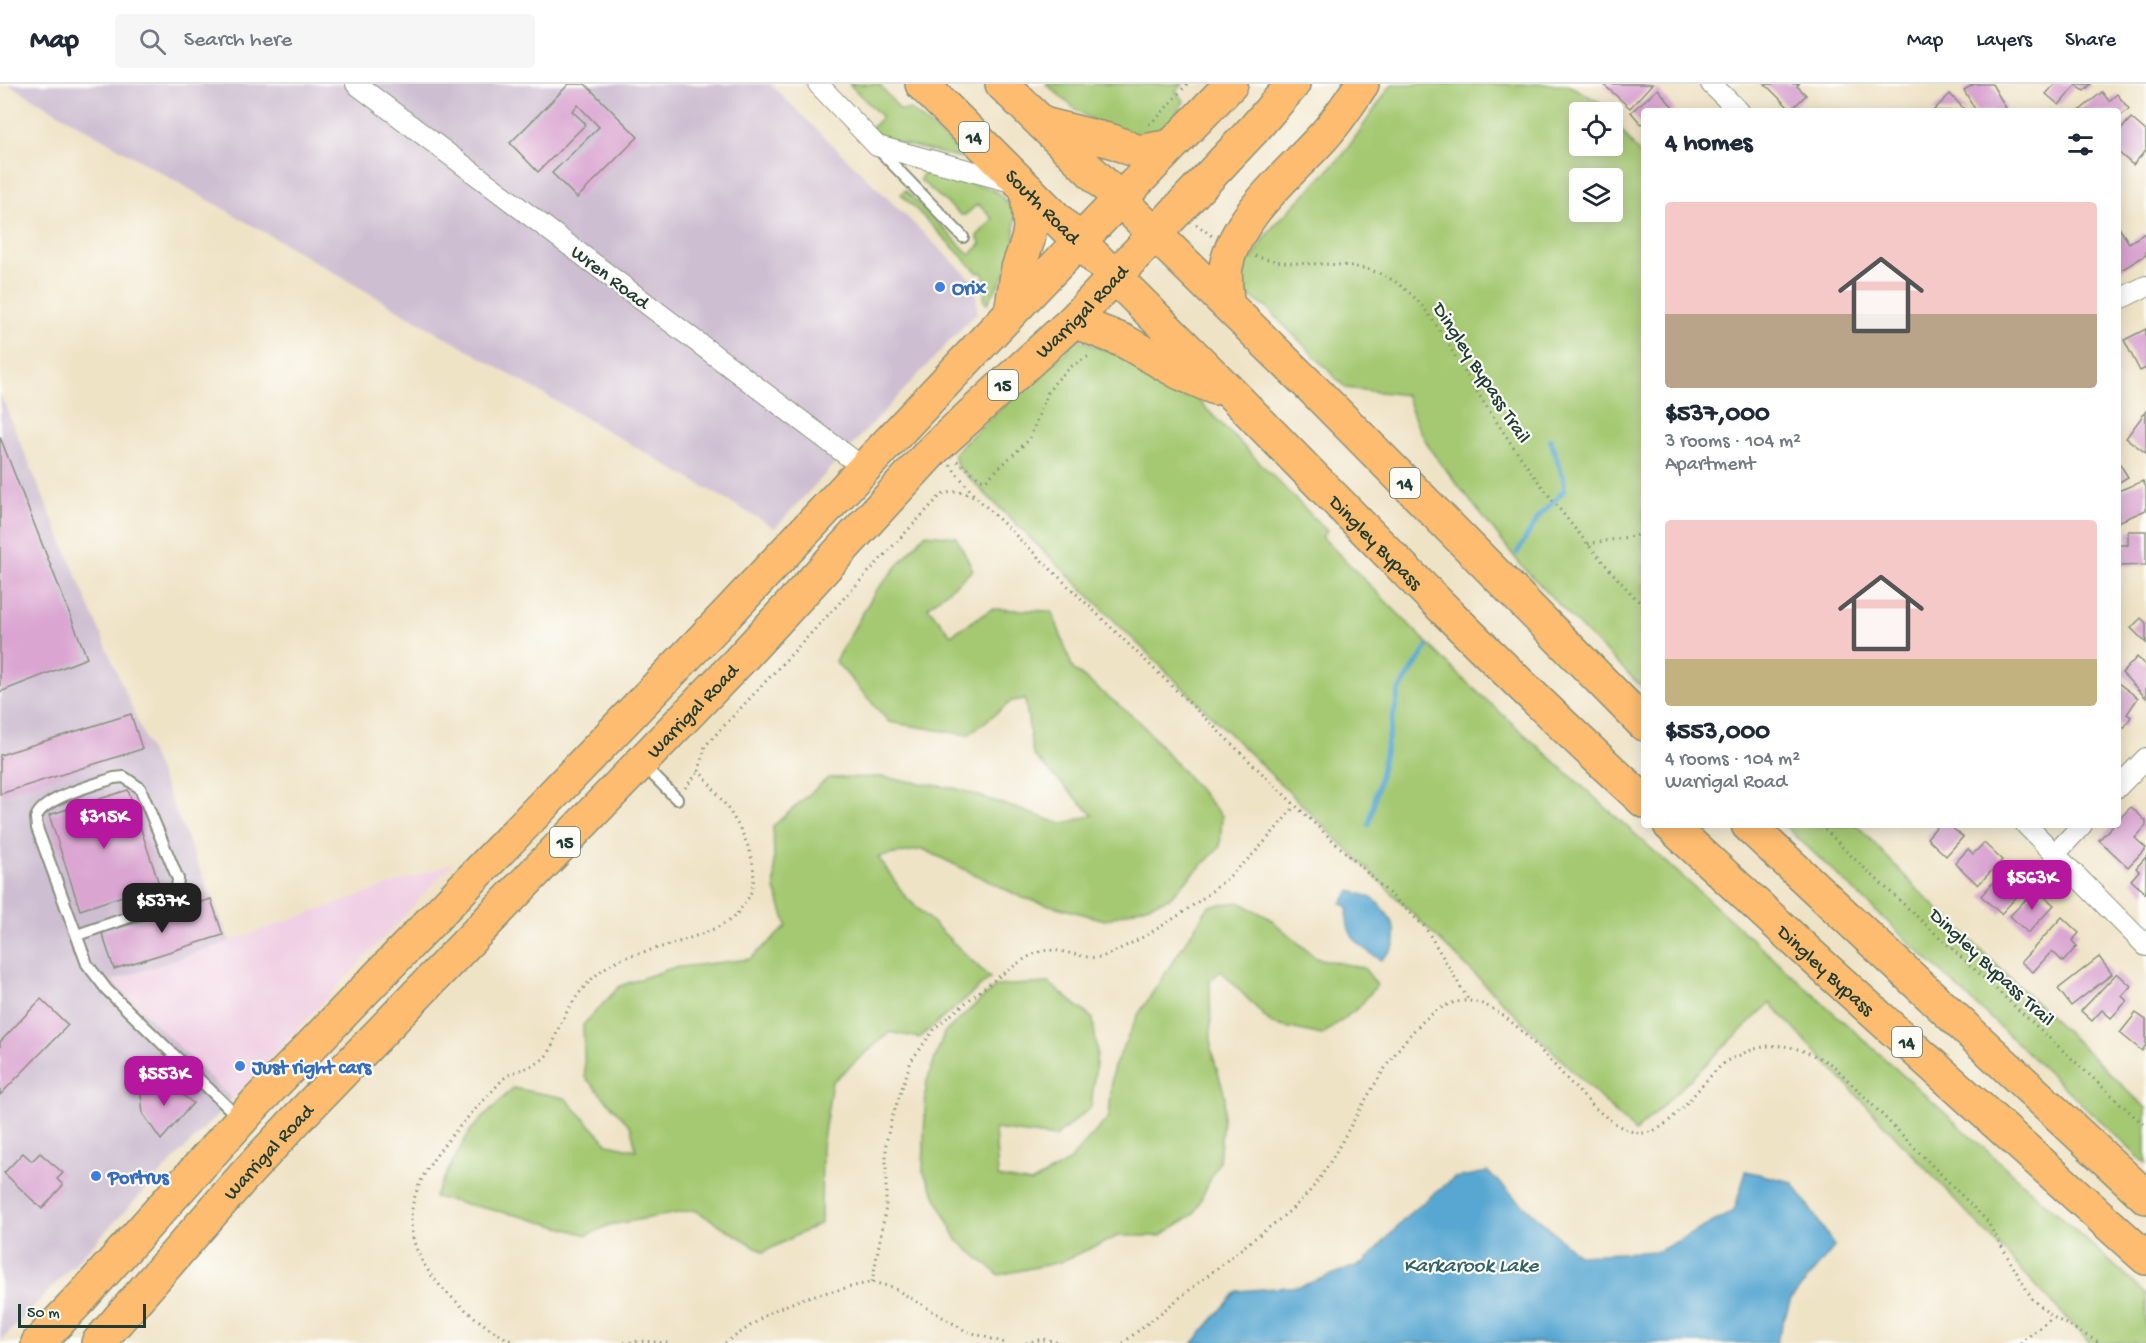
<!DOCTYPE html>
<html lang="en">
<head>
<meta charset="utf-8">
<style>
	:root { --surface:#fff; --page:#f6f6f7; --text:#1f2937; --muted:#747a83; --line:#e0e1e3; --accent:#b5179e }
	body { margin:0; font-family:"Gochi Hand",sans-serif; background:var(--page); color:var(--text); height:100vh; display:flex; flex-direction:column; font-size:22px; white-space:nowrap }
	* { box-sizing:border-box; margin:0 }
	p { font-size:20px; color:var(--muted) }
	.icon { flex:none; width:33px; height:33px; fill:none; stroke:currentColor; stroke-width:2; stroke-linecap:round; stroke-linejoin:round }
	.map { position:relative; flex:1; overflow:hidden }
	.sheet { position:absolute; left:1641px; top:24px; width:480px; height:720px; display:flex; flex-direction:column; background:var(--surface); border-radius:6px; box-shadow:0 3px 15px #0003 }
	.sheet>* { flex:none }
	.controls { position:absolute; left:1569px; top:18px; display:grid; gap:12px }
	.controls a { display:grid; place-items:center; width:54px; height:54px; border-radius:6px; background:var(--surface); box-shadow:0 3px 15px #0003; font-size:30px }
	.scale { position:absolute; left:18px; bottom:15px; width:128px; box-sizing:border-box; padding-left:6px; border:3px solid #1f3d34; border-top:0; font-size:16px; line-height:21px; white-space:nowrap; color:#1f3d34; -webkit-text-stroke:4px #fdfcf7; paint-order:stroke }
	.price { position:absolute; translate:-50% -51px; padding:0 14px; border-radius:12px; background:var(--accent); color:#fff; font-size:20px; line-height:39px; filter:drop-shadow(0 2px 3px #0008) }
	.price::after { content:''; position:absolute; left:50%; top:36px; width:18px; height:14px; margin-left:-9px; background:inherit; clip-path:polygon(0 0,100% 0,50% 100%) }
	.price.on { background:#222; color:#fff }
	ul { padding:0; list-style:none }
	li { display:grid; align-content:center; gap:12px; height:318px; padding:0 24px }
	li span { display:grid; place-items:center; height:186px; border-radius:6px; color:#555 }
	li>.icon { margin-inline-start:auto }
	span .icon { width:108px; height:108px; fill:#fffc; stroke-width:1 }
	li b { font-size:26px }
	h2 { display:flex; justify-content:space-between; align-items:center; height:72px; padding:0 24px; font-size:26px }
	header { display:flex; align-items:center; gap:36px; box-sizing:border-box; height:84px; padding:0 30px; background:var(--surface); border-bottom:2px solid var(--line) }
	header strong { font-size:28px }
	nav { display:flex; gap:33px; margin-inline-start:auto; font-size:21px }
	.search { width:420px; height:54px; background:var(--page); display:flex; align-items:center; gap:15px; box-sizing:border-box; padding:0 21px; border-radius:6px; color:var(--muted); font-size:22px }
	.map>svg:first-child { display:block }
	.built { fill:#f0d0e4 }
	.industrial { fill:#cebed1 }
	.green { fill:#a5c972; stroke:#628353; stroke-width:1.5; fill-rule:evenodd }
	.water { fill:#58a7d2; stroke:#3c7283; stroke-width:1.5 }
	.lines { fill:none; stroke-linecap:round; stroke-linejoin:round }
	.stream { stroke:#58a7d2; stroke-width:5 }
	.building { fill:#daa5d1 }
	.service-casing { stroke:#87907d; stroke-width:14 }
	.minor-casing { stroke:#87907d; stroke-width:22 }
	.trunk-casing { stroke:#87907d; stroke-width:36 }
	.path { stroke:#87907d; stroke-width:3; stroke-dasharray:1.5 4.5; stroke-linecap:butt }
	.service { stroke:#fff; stroke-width:10 }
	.minor { stroke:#fff; stroke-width:20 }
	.trunk { stroke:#fdbc6f; stroke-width:33 }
	.shop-dot { fill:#3f7fe0; stroke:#fdfcf7; stroke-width:2 }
	.labels { text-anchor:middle; stroke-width:4.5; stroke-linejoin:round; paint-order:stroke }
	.shield { fill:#fdfcf7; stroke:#62766e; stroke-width:1.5 }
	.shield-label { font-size:18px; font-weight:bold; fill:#1f3d34 }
	.street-label { font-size:20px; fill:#1f3d34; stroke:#fdfcf7 }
	.shop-label { font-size:20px; font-weight:bold; fill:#366cbe; stroke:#fdfcf7; text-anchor:start }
	.water-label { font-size:21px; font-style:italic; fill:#33626b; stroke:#fdfcf7 }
</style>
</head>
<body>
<header>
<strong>Map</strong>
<div class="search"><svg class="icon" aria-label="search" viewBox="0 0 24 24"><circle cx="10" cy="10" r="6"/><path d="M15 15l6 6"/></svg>Search here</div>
<nav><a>Map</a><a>Layers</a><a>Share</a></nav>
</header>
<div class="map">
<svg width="2146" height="1259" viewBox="0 0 2146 1259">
	<rect width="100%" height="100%" fill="#fdfcf7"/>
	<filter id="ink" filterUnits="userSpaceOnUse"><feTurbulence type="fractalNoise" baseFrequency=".0167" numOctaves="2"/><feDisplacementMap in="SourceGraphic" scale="12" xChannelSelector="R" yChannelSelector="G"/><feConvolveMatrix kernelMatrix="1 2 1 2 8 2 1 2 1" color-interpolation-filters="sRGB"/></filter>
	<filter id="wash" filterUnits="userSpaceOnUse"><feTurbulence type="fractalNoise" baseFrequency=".008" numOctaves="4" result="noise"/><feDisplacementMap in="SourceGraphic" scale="24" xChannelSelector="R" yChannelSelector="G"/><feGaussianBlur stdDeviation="1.35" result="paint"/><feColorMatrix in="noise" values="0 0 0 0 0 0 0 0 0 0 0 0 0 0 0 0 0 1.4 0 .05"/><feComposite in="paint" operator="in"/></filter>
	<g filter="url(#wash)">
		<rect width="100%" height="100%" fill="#efe3c6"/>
		<!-- built -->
		<polygon class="built" points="453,779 232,1015 112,896 230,857"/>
		<!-- industrial -->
		<g class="industrial">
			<polygon points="8,0 770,0 976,200 977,228 775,444"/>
			<polygon points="0,310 230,857 112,897 232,1015 0,1258"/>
		</g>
		<!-- green -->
		<g class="green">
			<polygon points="849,0 879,0 900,26 911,26 970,76 886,56 871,45 882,33"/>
			<polygon points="1046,0 1183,0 1176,8 1184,17 1171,39 1151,57 1101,42 1074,24"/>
			<path d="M1392 0H1567L1599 18 1607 28H1580V62H1612L1613 35 1644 76V605L1582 545 1520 480 1432 368 1417 341 1406 311 1346 304 1267 224 1244 209 1239 198V170L1253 174 1270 146 1343 71ZM1580 94H1612V128H1580Z"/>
			<polygon points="930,87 989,104 998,109 1012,124 1015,132 1015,164 1004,192 987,220 984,217 985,196 982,188 978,189 901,110 905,106 970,171 981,160 977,152 993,135 978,120 965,131 961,131 920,96 922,91"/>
			<polygon points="1078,255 1178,296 1327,447 1322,453 1463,595 2146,1210 2146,1259 2090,1259 1770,919 1635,1048 957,382 954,369 987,337 1068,266 1064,263"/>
			<polygon points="925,450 956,453 973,486 928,523 951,551 992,525 1052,527 1073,585 1140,638 1222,732 1220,763 1169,814 1105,836 1023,814 923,765 878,773 905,812 990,894 919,954 890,948 832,998 822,1062 821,1139 764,1168 695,1126 609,1141 588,1151 520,1132 434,1113 470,1047 513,1004 565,1014 608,1060 636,1066 631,1043 585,993 583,941 620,902 672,884 750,875 787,842 775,805 773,742 828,694 882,693 958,705 1062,740 1093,731 1033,671 1025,615 1012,617 968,651 889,638 835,577 875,508"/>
			<polygon points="1784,741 1857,741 1918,806 2146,1024 2146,1080"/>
			<polygon points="1239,818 1269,834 1316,874 1364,884 1377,901 1359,923 1322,951 1272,940 1221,887 1210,897 1211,965 1225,1012 1219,1077 1194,1130 1160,1152 1118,1152 1060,1178 999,1191 957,1156 923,1087 926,1000 944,949 996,902 1049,899 1093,935 1097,969 1091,1023 1055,1053 995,1045 998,1093 1031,1099 1068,1078 1109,1033 1113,985 1138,931 1209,822"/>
		</g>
		<!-- water -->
		<g class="water">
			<path d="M1350 807C1357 809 1366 811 1373 815 1385 823 1400 846 1394 861 1392 867 1385 872 1381 876 1359 862 1343 852 1348 823L1341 819Z"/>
			<polygon points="1746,1087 1792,1098 1835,1162 1791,1215 1776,1259 1193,1259 1237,1207 1301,1202 1364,1179 1411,1128 1454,1094 1488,1088 1578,1171 1659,1167 1734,1127"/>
		</g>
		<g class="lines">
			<!-- stream -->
			<g class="stream">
				<polyline points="1517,469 1539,432 1564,407 1564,396 1550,355"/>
				<polyline points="1369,741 1399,607 1427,563"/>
			</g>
		</g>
		<g id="blocks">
			<!-- building -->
			<g class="building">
				<polygon points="569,0 585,0 638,53 577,114 552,89 599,43 578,21 572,27 586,40 538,88 510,59"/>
				<polygon points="1603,0 1652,0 1630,24"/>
				<polygon points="1765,0 1799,0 1797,2 1806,11 1791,26"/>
				<polygon points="1974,0 1992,0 2006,24 2001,27 1976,27 1964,6"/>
				<polygon points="2055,0 2091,0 2084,7 2076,1 2059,21 2046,10"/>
				<polygon points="1658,5 1676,27 1644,27 1644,38 1641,40 1631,28"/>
				<polygon points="2102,8 2109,17 2117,10 2129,25 2118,34 2118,27 2079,27"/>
				<polygon points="1950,10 1966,27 1933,27"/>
				<polygon points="2131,34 2146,47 2146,66 2133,81 2118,68 2118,49"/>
				<polygon points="2118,142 2129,159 2145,149 2146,150 2146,171 2118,188"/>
				<polygon points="2146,245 2146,284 2140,287 2124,256"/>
				<polygon points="2146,327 2146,369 2126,354"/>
				<polygon points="0,353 87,574 0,608"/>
				<polygon points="2118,377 2128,393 2118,399"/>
				<polygon points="2143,397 2146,403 2146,426 2118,438 2118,407"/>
				<polygon points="2128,447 2146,447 2146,481 2118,482 2118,461 2128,461"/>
				<polygon points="2141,534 2146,539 2146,559 2131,544"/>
				<polygon points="2137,573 2146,582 2146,614 2122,589"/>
				<polygon points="2118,599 2138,614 2127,630 2131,633 2124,644 2118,639"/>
				<polygon points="131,630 142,665 0,710 0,671"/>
				<polygon points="128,706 159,800 80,826 49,731"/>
				<polygon points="2131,723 2146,737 2146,742 2135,754 2146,764 2128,783 2099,756 2113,741 2118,741 2118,736"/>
				<polygon points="1938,741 1949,741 1963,753 1946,772 1927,754"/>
				<polygon points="1984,759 2002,776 1978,801 1955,779 1968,765 1973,770"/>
				<polygon points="2146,773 2146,810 2131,796 2139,787 2136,784"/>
				<polygon points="2010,780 2030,798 2001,830 1981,812"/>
				<polygon points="2036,805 2054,821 2028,849 2010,832"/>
				<polygon points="211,815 223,851 114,885 102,849"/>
				<polygon points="2062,833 2079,849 2072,857 2077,862 2063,878 2052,867 2033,888 2021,878"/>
				<polygon points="2099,873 2112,890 2071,922 2058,905"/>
				<polygon points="2117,889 2131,902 2122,912 2127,917 2111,934 2102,926 2092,937 2081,927"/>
				<polygon points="41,915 68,941 0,1011 0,958"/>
				<polygon points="2136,929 2146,936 2146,961 2142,967 2120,949"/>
				<polygon points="160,993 193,1019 161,1056 143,1030 141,1011"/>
				<polygon points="23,1069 32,1077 40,1069 63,1089 57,1095 63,1101 42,1125 4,1089"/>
			</g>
		</g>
	</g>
	<g filter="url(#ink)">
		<use href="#blocks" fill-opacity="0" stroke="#87907d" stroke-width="1.5"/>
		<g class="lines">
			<defs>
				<g id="service">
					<polyline points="880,67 963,153"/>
					<polyline points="643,681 677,715"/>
					<path d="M77 851 165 821 177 804 178 795 140 704 124 693 114 694C97 700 41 714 36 734 36 735 37 743 37 744L87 880 107 906 239 1034"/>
				</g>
				<g id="minor">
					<polyline points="356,0 865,385"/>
					<polyline points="818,0 877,62 1016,99"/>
					<polyline points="1711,0 1739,27"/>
					<polyline points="2118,216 2146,202"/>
					<polyline points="2118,703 2146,674"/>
					<polyline points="2026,741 2146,862"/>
					<polyline points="2055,770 2082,741"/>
				</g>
				<g id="trunk">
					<path id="s1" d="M922 0C1025 104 1130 207 1233 311 1368 449 1502 587 1644 717"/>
					<polyline points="1002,0 1312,304 1644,640"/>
					<polyline points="1043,40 1112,57 1138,68 1171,62"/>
					<path d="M1227 220C1227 208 1224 195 1226 183 1235 134 1289 90 1321 55 1337 38 1349 19 1362 0"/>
					<polyline points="1011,228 1018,184 1028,156 1030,144 1027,105"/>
					<polyline points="1073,237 1124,257 1178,288 1215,304"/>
					<path id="s2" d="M1670 741 1826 885 2146 1174"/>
					<polyline points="1748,741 2146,1113"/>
					<polyline points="38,1259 81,1214 257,1018 727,530 998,242 1231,0"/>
					<path id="s3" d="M98 1259 243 1093 295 1037 739 577 933 366 1073 237 1253 46 1293 0"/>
				</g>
			</defs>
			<!-- service casing -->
			<use href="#service" class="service-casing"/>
			<!-- minor casing -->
			<use href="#minor" class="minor-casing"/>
			<!-- trunk casing -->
			<use href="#trunk" class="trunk-casing"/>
			<!-- path -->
			<g class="path">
				<polyline points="1149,40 1158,33 1187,0"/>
				<polyline points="1196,140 1212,152"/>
				<path d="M1255 172C1298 187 1347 171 1389 194 1428 216 1444 256 1467 292 1481 315 1497 338 1512 361 1552 418 1596 473 1644 523"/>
				<polyline points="957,377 981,395 986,396 1029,356 1048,308 1056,297 1073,281 1091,271"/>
				<polyline points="950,381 974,411"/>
				<polyline points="1588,460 1644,450"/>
				<polyline points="685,704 699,687"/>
				<polyline points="1821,741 1848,769 2146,1043"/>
				<path d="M872 1198 886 1123V1060L890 1040 911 977 936 943C956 927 1021 871 1042 867 1062 863 1081 876 1102 873 1160 848 1215 810 1259 764 1272 750 1283 736 1295 722"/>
				<path d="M516 1259C489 1247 467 1228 446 1208 363 1124 447 1059 503 995 517 984 534 985 546 972 553 965 555 952 559 943 571 918 587 895 611 880 627 870 664 864 684 856 699 851 717 845 730 836 735 833 739 827 742 823 777 783 725 718 699 687L705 662 940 412C953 405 963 408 976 413L1296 722 1425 843 1469 917"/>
				<polyline points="624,1259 639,1257 669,1259"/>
				<polyline points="725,1259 772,1227 807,1213 872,1198 892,1203 966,1247 1005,1259"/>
				<polyline points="1026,1259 1042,1255 1063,1259"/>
				<path d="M1123 1259C1164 1226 1205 1194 1246 1161 1269 1143 1296 1125 1314 1102 1349 1059 1408 902 1476 918 1534 932 1599 1062 1650 1048 1664 1044 1674 1032 1684 1022 1698 1007 1711 989 1727 977 1732 974 1739 972 1744 969 1777 954 1804 964 1834 982L1987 1137 2032 1215 2053 1233 2100 1259"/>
				<polyline points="2020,1259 2053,1233"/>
			</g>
			<!-- service -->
			<use href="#service" class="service"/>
			<!-- minor -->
			<use href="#minor" class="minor"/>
			<!-- trunk -->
			<use href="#trunk" class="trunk"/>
		</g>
	</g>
	<!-- markers -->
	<g class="shop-dot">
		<circle cx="940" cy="203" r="6"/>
		<circle cx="240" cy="982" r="6"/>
		<circle cx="96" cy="1092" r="6"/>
	</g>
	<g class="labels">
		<!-- shield labels -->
		<g class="shield">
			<rect x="959" y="38" width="30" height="30" rx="4.5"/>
			<rect x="988" y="286" width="30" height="30" rx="4.5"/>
			<rect x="1390" y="384" width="30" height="30" rx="4.5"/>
			<rect x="550" y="743" width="30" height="30" rx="4.5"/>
			<rect x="1892" y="943" width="30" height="30" rx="4.5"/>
		</g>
		<g class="shield-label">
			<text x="974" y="59">14</text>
			<text x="1003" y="307">15</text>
			<text x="1405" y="405">14</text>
			<text x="565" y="764">15</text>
			<text x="1907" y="964">14</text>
		</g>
		<!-- street labels -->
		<g class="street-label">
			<text dy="7" stroke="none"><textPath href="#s1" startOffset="172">South Road</textPath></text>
			<text transform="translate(611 192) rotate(37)" y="7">Wren Road</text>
			<text dy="7" stroke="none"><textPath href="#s3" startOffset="1426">Warrigal Road</textPath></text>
			<text transform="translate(1483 288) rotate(57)" y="7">Dingley Bypass Trail</text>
			<text dy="7" stroke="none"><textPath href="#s1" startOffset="645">Dingley Bypass</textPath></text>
			<text dy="7" stroke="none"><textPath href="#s3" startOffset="868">Warrigal Road</textPath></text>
			<text transform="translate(1993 882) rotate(43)" y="7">Dingley Bypass Trail</text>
			<text dy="7" stroke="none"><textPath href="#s2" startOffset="213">Dingley Bypass</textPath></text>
			<text dy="7" stroke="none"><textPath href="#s3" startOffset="256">Warrigal Road</textPath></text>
		</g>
		<!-- shop labels -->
		<g class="shop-label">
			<text x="952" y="210">Orix</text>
			<text x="252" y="989">Just right cars</text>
			<text x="108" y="1099">Portrus</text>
		</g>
		<!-- water labels -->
		<g class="water-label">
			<text x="1471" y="1187">Karkarook Lake</text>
		</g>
	</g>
</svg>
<div class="controls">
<a><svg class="icon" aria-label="locate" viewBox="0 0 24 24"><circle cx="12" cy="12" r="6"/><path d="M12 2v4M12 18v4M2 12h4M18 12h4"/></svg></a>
<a><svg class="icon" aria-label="layers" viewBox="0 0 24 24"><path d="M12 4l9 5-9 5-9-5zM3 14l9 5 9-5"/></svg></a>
</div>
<div class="scale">50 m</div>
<b class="price" style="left:104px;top:766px">$315K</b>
<b class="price" style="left:2032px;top:827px">$563K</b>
<b class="price on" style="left:162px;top:850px">$537K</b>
<b class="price" style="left:164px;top:1023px">$553K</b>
<section class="sheet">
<h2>4 homes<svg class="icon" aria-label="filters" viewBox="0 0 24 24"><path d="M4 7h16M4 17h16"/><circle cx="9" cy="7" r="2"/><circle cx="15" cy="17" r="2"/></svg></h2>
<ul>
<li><span style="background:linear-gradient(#f6c9c9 60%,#b9a48a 0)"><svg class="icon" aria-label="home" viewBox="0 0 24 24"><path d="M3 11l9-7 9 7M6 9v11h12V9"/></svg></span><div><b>$537,000</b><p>3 rooms · 104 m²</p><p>Apartment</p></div></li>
<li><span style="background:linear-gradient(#f6c9c9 75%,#c2b280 0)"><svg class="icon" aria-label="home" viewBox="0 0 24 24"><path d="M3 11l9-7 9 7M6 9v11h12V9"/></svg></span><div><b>$553,000</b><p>4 rooms · 104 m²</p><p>Warrigal Road</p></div></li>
</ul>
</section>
</div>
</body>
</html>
